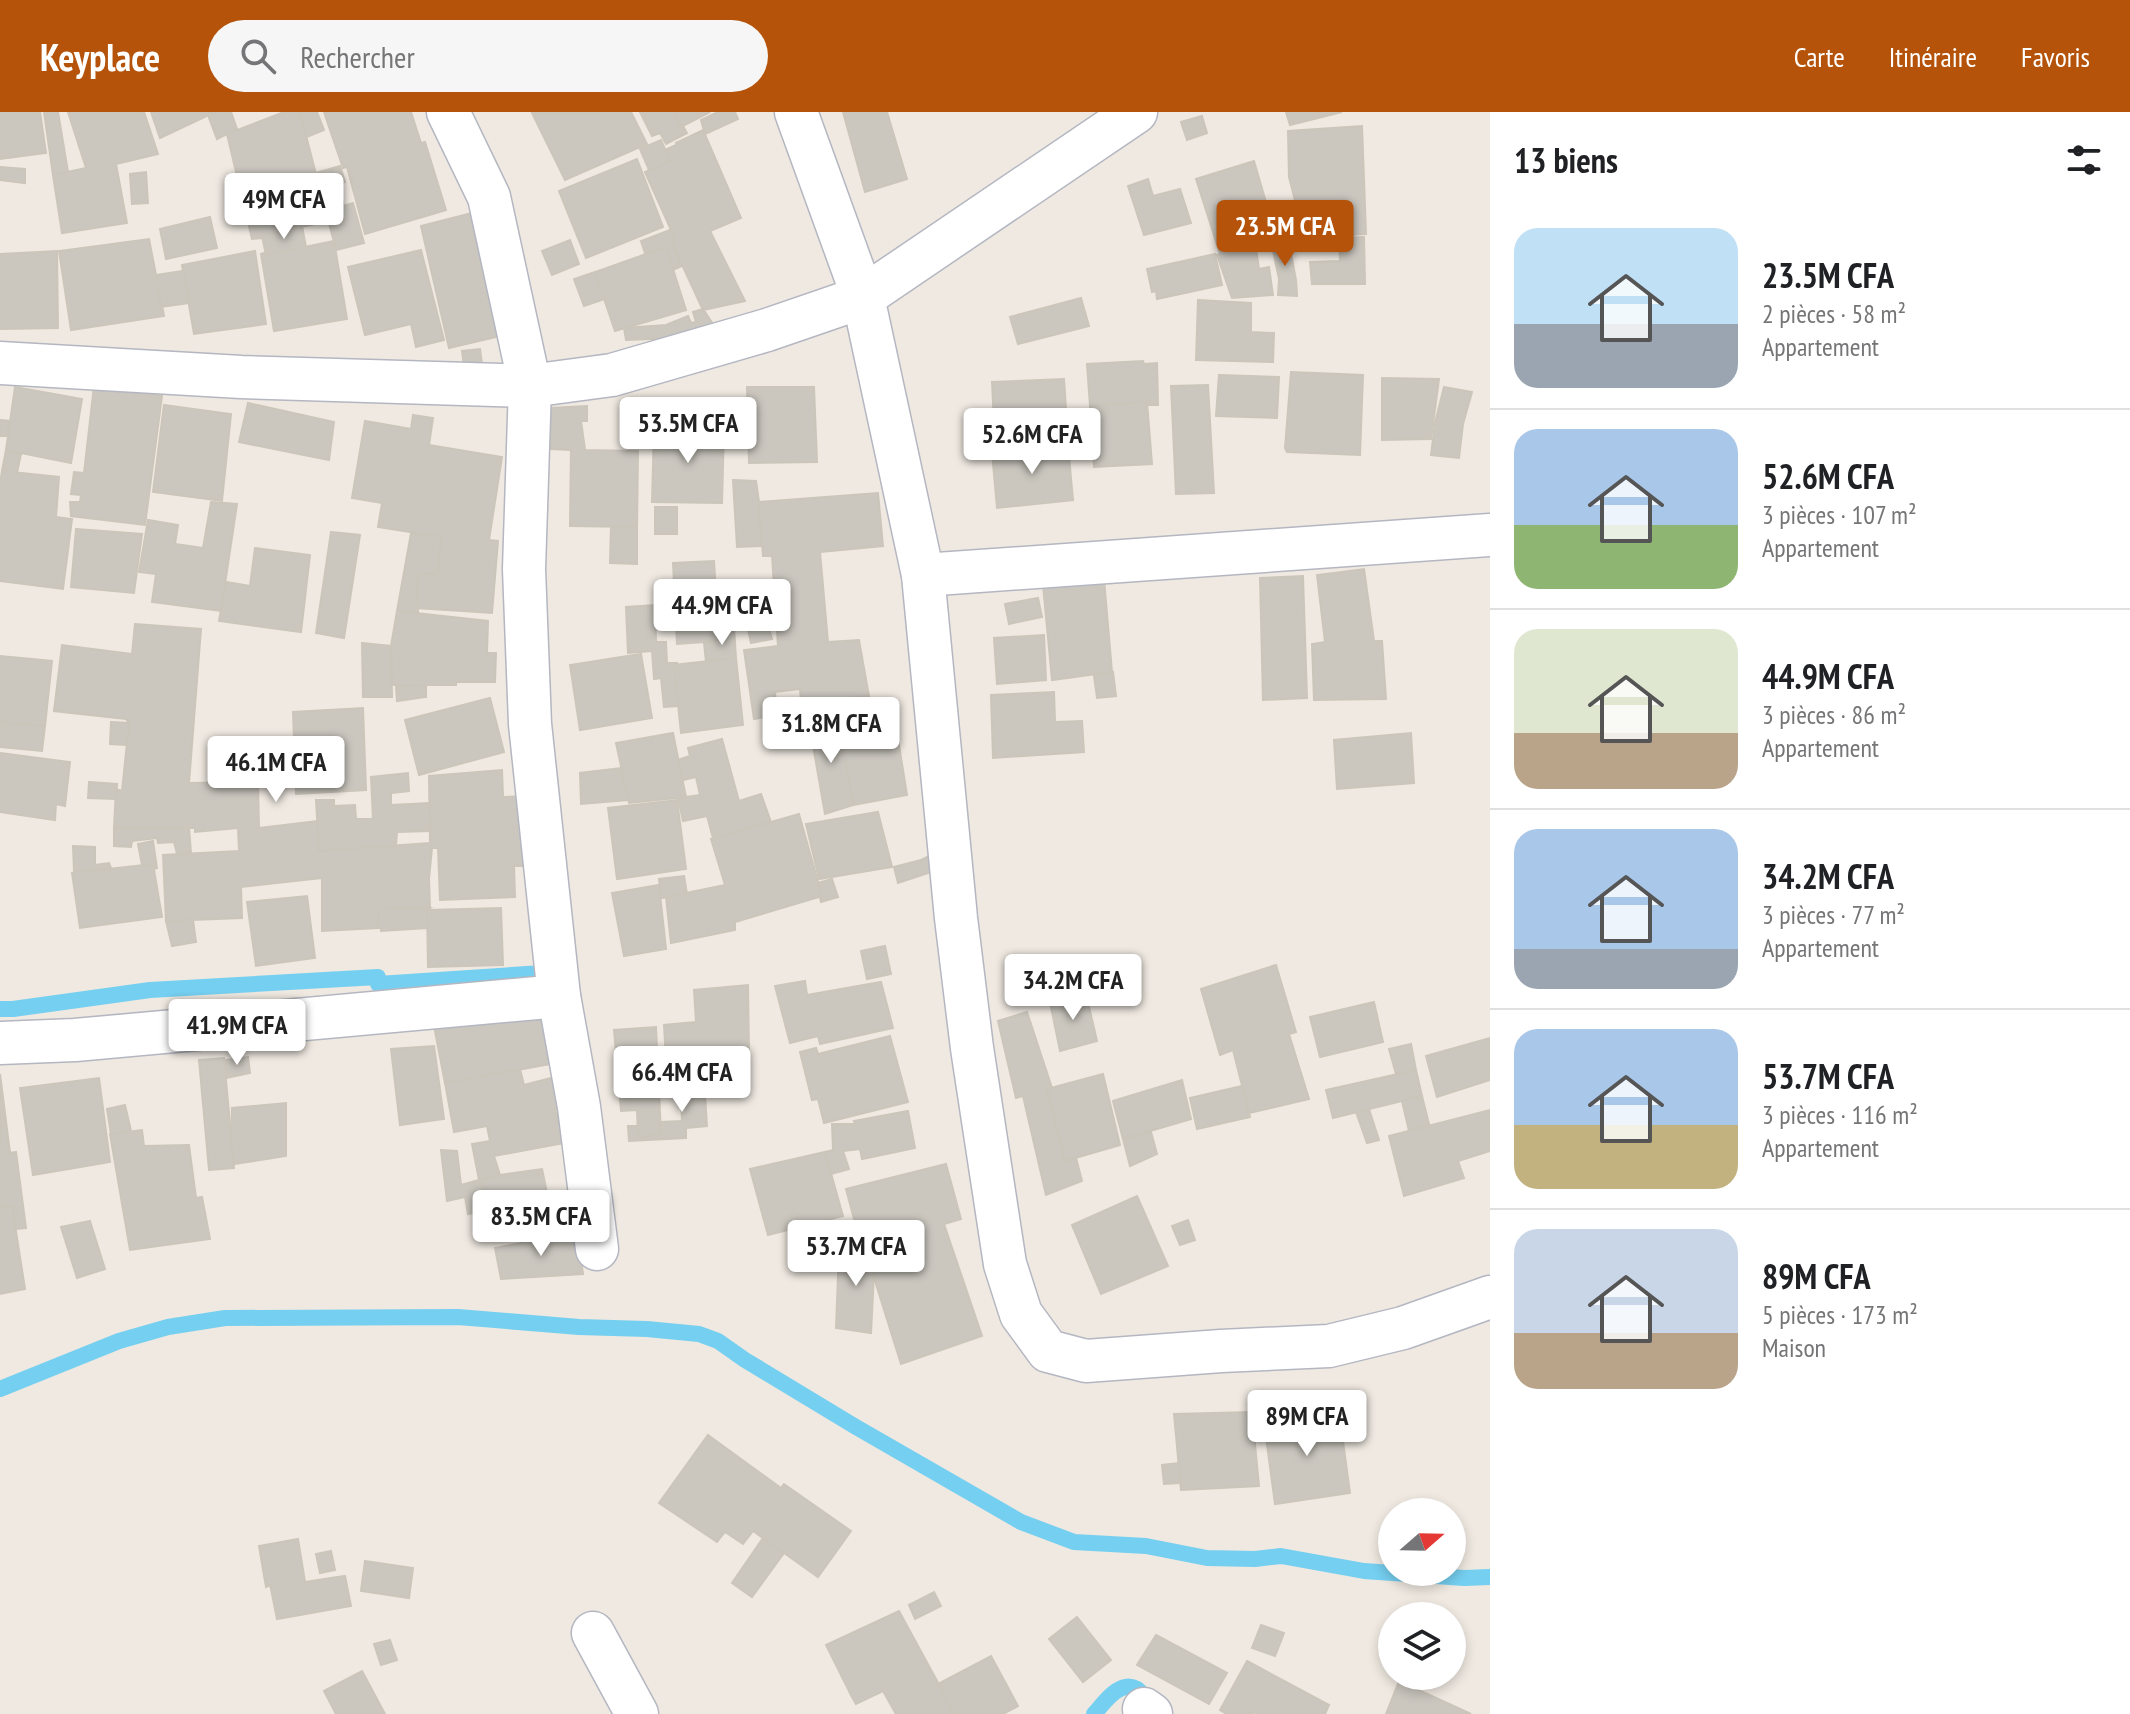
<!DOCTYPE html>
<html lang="fr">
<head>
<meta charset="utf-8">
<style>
	:root { --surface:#fff; --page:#f6f6f6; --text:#202124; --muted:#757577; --line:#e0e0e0; --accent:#b45309 }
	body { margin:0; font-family:"PT Sans Narrow",sans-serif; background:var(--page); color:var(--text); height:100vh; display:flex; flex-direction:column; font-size:30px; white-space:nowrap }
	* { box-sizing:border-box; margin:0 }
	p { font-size:26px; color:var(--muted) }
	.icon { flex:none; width:44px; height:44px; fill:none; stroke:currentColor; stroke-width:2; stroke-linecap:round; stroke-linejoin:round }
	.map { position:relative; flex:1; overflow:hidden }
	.panel { display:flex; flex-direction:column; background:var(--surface); width:640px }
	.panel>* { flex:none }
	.needle { width:52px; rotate:70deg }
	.fabs { position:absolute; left:1378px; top:1386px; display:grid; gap:16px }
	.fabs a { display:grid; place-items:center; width:88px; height:88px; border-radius:50%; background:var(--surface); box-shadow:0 4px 12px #0003; font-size:40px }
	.price { position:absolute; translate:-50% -68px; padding:0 18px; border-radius:8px; background:#fff; color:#222; font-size:26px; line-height:52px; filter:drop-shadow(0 2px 4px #0008) }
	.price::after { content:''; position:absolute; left:50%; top:48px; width:24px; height:18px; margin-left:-12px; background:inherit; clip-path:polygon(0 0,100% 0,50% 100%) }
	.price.current { background:var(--accent); color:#fff }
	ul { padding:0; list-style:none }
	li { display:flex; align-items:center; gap:24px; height:200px; padding:0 24px }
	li+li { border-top:2px solid var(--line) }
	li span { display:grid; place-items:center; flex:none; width:224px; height:160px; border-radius:24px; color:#555 }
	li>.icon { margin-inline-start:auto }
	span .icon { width:96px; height:96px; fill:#fffc; stroke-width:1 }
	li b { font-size:34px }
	h2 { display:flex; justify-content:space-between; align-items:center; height:96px; padding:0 24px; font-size:34px }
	header { display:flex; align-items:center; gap:48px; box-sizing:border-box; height:112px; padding:0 40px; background:var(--accent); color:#fff }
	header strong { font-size:38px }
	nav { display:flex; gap:44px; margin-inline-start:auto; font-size:28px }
	.search { width:560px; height:72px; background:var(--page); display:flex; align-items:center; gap:20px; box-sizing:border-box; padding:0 28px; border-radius:44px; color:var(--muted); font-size:30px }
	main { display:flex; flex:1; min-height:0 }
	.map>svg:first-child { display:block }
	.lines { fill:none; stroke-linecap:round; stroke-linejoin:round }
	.stream { stroke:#75cff0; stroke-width:16 }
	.building { fill:#cbc7bf; stroke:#cbc5ba; stroke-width:2 }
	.street-casing { stroke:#b4b7c1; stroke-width:45 }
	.street { stroke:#fff; stroke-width:42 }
</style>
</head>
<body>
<header>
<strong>Keyplace</strong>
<div class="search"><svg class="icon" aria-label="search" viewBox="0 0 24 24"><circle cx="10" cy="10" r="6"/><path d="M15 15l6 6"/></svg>Rechercher</div>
<nav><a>Carte</a><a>Itinéraire</a><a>Favoris</a></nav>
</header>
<main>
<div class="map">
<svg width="1490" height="1602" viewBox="0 0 1490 1602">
	<rect width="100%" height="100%" fill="#efe9e1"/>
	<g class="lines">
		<!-- stream -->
		<g class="stream">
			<polyline points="0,897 13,897 150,878 378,865 378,872 542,861 541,848"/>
			<polyline points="0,1277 119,1229 168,1215 225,1206 458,1205 579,1215 647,1217 699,1222 718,1229 745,1248 856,1315 1021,1410 1074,1430 1146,1434 1207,1446 1255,1447 1281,1444 1364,1459 1464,1466 1490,1465"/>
			<path d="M1094 1602C1104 1591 1120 1567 1137 1577 1142 1581 1147 1587 1151 1591"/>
		</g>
	</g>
	<!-- building -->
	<g class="building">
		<polygon points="0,0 40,0 46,41 0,47"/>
		<polygon points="44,0 58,0 68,60 53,63"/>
		<polygon points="68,0 144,0 158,42 116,52 127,111 62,121 53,63 86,56"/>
		<polygon points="151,0 215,0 160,26"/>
		<polygon points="215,0 231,0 237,17 217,27 208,3"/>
		<polygon points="284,0 300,0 328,109 262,124 262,126 252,127 227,22"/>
		<polygon points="300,0 317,0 324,18 307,25"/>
		<polygon points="324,0 411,0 421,31 425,30 446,98 365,122 347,55 343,56"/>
		<polygon points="631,0 647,32 565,68 532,1"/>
		<polygon points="640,0 673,0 681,15 683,14 687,21 666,32 660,21 652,24"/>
		<polygon points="673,0 710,0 681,15"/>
		<polygon points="718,0 735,0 738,7 705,22 701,8"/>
		<polygon points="843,0 887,0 907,67 865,80"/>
		<polygon points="1286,0 1342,0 1290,13"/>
		<polygon points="1202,4 1207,21 1187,28 1181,10"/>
		<polygon points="1362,14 1366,122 1314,124 1313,95 1297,96 1289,65 1288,19"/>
		<polygon points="703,18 741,106 710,119 745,189 703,198 672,131 676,129 645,60 670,49 665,38 676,33 676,31"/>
		<polygon points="661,28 670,49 649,58 640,37"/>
		<polygon points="637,47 663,115 586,146 559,79"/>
		<polygon points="1254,49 1275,121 1255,130 1259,157 1269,155 1273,183 1232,186 1217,143 1220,142 1196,67"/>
		<polygon points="340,54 345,70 337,72 344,94 353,91 364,131 336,138 316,61"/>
		<polygon points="0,55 25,57 25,71 0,68"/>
		<polygon points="146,60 148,91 132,92 130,62"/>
		<polygon points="1148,67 1153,84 1180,77 1191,111 1144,123 1128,74"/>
		<polygon points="480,99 509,222 449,236 421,114"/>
		<polygon points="210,105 217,136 166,147 160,117"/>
		<polygon points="302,114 306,135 266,143 262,124"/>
		<polygon points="670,118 676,129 672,131 682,154 673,158 666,135 645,141 641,129"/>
		<polygon points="1364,125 1365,172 1312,172 1310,150 1340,149 1339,126"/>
		<polygon points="1288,126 1296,168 1297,184 1278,183 1279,167 1271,129"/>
		<polygon points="149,127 164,204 71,218 59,139"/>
		<polygon points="570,128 579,152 552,163 542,139"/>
		<polygon points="334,129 347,207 274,219 261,142 267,140 266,143"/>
		<polygon points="666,135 686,198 615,219 595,160"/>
		<polygon points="421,138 444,228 416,235 411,212 365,223 348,155"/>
		<polygon points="57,139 58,216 0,217 0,142"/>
		<polygon points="255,139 266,212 194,222 182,153"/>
		<polygon points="1215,142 1222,173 1157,187 1156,179 1152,180 1147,157"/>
		<polygon points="183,159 190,191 161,195 156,163"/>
		<polygon points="595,160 605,187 584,194 574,167"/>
		<polygon points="1081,186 1089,214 1018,232 1010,205"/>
		<polygon points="1198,188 1251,191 1251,220 1274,221 1273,250 1196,248"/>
		<polygon points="703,197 713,212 679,226 626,228 624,216 666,213 688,204 691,211 696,210 693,200"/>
		<polygon points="480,237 482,252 464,254 462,239"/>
		<polygon points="1143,249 1144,252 1157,251 1158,293 1148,293 1147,290 1090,294 1087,252"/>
		<polygon points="1291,260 1363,263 1360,343 1287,340 1285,336"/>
		<polygon points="1219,263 1279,265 1277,306 1216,304"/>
		<polygon points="1382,266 1439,267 1431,327 1382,328"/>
		<polygon points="1064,267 1068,327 995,333 992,270"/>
		<polygon points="1208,273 1214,381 1176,382 1171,274"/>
		<polygon points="94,274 162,284 145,413 71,404 70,390 80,390 81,383 71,382 74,360 84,361"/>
		<polygon points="15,275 82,287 71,351 6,338"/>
		<polygon points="747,275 814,275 817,350 749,351"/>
		<polygon points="1444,275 1472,280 1463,312 1459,346 1431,343 1435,311"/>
		<polygon points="1147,290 1152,352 1094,355 1090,294"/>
		<polygon points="248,291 334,310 329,348 239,330"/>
		<polygon points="164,293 231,302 222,389 153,380"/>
		<polygon points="587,294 587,309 581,309 585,338 638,339 637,415 570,414 571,338 551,337 550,296"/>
		<polygon points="413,303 433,306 429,333 502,345 489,428 498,429 492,501 416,496 418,461 438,462 441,425 378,415 382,391 352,386 365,309 411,317"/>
		<polygon points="0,308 10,309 8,324 0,324"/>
		<polygon points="724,315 722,391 652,390 654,316"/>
		<polygon points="1068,333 1073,388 997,396 992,340"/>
		<polygon points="6,338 21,342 17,361 2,359"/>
		<polygon points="2,359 59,365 56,405 72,407 63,477 0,469 0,372"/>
		<polygon points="733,368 756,369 759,390 761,434 737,435"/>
		<polygon points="878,381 883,434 820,440 828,530 859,528 869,584 801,590 800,577 775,580 777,603 754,607 744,538 778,534 772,444 763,444 759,390"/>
		<polygon points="211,390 237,392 221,499 152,490 156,462 139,460 148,408 178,413 175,432 203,436"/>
		<rect x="655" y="395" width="22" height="27"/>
		<polygon points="611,415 637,415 637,452 610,451"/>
		<polygon points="76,417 142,422 134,481 71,475"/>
		<polygon points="331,420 360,423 344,526 316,521"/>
		<polygon points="411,421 441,425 438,462 418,461 416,496 418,497 418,501 397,499"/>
		<polygon points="255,436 310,443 301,520 219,509 226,470 250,474"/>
		<polygon points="714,449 719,529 677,532 673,451"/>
		<polygon points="1364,457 1374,529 1382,529 1386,587 1314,588 1312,532 1325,530 1317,463"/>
		<polygon points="1303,464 1307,586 1263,588 1260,466"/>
		<polygon points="1104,467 1112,560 1052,568 1043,473"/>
		<polygon points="1038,486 1042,505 1009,512 1005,492"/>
		<polygon points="655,493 656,530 666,530 667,551 678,551 674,553 679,594 664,595 661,566 654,567 652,539 628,541 626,495"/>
		<polygon points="397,499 488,509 487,541 496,541 495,570 456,570 456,573 392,573 391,534"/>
		<polygon points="766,505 772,527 751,531 746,508"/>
		<polygon points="135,512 201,517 189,671 258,670 259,716 317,709 319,739 430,731 429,664 502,658 503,685 525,684 534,754 514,754 515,785 440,788 438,736 432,736 429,767 430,796 379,797 378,816 322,819 322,766 241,775 242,806 166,809 163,743 239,739 238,716 195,720 195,716 114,716 116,677 122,679 129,611 126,607 54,599 62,533 132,542"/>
		<polygon points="734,515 736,546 706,550 704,531 722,528 722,516"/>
		<polygon points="1044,523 1046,568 997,572 994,526"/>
		<polygon points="362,531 391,534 392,585 363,585"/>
		<polygon points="641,542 652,606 580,618 570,553"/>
		<polygon points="0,544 52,549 45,614 0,610"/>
		<polygon points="736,546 743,613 681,621 674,553"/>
		<polygon points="1113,560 1116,584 1097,586 1094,564"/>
		<polygon points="426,573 426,585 397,589 396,574"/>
		<polygon points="1054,580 1055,610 1082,609 1084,640 993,646 991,583"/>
		<polygon points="490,586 504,640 419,663 405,608"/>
		<polygon points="363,596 366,678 296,682 293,600"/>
		<polygon points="893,596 907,683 853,693 838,605"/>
		<polygon points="838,605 853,693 825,702 809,611"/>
		<polygon points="0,610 45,614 42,639 0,635"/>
		<polygon points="111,610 129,611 127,633 110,632"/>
		<polygon points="673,621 686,685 629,691 616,631"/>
		<polygon points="1411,621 1414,671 1337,677 1334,628"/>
		<polygon points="722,627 739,689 761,682 771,710 713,726 707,704 683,709 678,686 700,683 696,665 683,668 678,648 690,644 688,636"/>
		<polygon points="0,641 70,650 65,694 56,692 55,708 0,700"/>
		<polygon points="621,656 628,688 581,692 580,661"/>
		<polygon points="408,661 409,679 391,681 391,693 429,691 430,719 397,720 396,733 319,739 316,688 334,688 334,694 355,693 356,707 373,707 371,665"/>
		<polygon points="89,670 117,672 116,687 88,686"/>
		<polygon points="677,688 686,757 617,767 608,696"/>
		<polygon points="878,700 892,755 819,767 806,712"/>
		<polygon points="799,702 822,784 735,810 735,818 671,831 666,785 725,773 711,727"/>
		<polygon points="114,716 189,716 191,741 177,742 174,730 158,731 157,726 132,729 131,735 114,734"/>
		<polygon points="153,729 157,756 154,757 153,752 142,753 138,732"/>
		<polygon points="73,734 95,735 95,753 109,751 111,756 74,760"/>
		<polygon points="938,740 943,756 898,771 894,755 921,748"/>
		<polygon points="153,752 162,805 80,816 72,761"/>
		<polygon points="684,764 687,782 661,786 659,767"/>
		<polygon points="832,767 838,785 821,790 820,785 822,784 818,771"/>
		<polygon points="659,773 666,837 624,844 612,781"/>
		<polygon points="307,784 315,846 256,854 247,790"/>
		<polygon points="430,796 427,798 427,816 381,819 381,816 378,816 379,797"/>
		<polygon points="501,796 503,853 428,855 427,798"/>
		<polygon points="193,808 196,830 172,834 166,809"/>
		<polygon points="885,834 891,862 867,867 861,839"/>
		<polygon points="1276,853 1296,920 1289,922 1309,987 1249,1001 1233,938 1220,943 1201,877"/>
		<polygon points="805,869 807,883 881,870 893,916 820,932 818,924 790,931 775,874"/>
		<polygon points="748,873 749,943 666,948 664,913 696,910 694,878"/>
		<polygon points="1086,882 1097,929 1060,939 1050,890"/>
		<polygon points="1374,890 1383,930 1320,945 1310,905"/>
		<polygon points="539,899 556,951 445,971 433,909"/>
		<polygon points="1027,900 1052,976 1047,977 1065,1049 1076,1046 1082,1069 1046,1083 1023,984 1016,986 998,909"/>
		<polygon points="656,915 661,1023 638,1025 637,998 621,999 614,918"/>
		<polygon points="890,924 908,990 824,1011 818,987 812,988 800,940 816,936 818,942"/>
		<polygon points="1490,926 1490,968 1437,985 1426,944"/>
		<polygon points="1411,932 1416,958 1396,962 1389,937"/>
		<polygon points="434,934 444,1007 400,1013 391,937"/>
		<polygon points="248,945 250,961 226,966 225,948"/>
		<polygon points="224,946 234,1056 209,1058 199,948"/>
		<polygon points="520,957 524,973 555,965 564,995 555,997 564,1031 494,1044 500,1063 481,1068 487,1099 468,1102 465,1085 447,1089 441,1038 457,1039 461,1073 479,1068 472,1032 490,1029 487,1014 454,1020 445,971"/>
		<polygon points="1416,958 1422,984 1333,1006 1326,978"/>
		<polygon points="0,962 10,1041 16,1040 26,1116 16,1117 12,1094 0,1095"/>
		<polygon points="1103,962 1120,1033 1065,1049 1047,977"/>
		<polygon points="99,966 110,1050 33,1063 20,976"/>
		<polygon points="704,967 707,1014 686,1016 686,1026 629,1029 628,1014 638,1014 638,1025 661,1023 661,1010 682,1009 680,969"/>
		<polygon points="1182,968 1191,1007 1123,1027 1113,989"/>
		<polygon points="1242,974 1250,1005 1197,1017 1190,986"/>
		<polygon points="1422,984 1429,1012 1409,1019 1402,989"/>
		<polygon points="286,991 286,1044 234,1052 231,1028 232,996"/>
		<polygon points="125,993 131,1019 111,1022 107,997"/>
		<polygon points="1369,997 1379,1028 1367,1031 1356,1000"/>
		<polygon points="1490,998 1490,1039 1458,1049 1464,1066 1404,1084 1389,1024"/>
		<polygon points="908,999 915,1036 862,1047 860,1037 843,1039 849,1057 831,1062 825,1040 833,1038 832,1012 855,1012 854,1009"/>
		<polygon points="142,1018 144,1034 189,1033 196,1086 202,1085 210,1127 130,1138 110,1022"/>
		<polygon points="1151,1020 1157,1042 1130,1054 1123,1027"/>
		<polygon points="825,1040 843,1104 768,1123 750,1057"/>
		<polygon points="946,1052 961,1107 944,1112 982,1224 901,1252 870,1153 888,1147 884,1128 861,1133 846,1077"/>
		<polygon points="542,1057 554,1115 492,1127 481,1068 500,1063"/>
		<polygon points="1137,1084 1168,1154 1101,1182 1072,1113"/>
		<polygon points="12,1094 25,1177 0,1182 0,1095"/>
		<polygon points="1188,1108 1195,1128 1180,1133 1172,1114"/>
		<polygon points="90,1109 105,1157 77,1166 61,1115"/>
		<polygon points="830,1113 834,1135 809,1140 805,1118"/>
		<polygon points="577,1120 583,1162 501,1167 495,1136"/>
		<polygon points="875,1131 874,1152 870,1153 874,1161 871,1221 836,1216 839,1137"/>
		<polygon points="1252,1300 1259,1374 1181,1378 1174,1302"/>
		<polygon points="1339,1300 1350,1381 1275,1392 1264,1310"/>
		<polygon points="708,1323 781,1376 784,1372 851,1419 818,1465 753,1419 743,1432 725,1420 717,1430 659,1391"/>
		<polygon points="1179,1351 1180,1371 1164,1372 1162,1353"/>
		<polygon points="763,1426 784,1441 752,1485 732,1471"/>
		<polygon points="298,1427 305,1470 345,1464 351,1494 277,1507 271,1477 270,1473 266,1475 259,1434"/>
		<polygon points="331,1439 335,1458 320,1461 316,1442"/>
		<polygon points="365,1449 413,1456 409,1486 361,1479"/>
		<polygon points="934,1480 941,1494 915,1507 909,1493"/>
		<polygon points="899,1499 955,1602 896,1602 883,1579 856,1592 852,1585 826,1533"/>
		<polygon points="1077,1505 1111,1548 1083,1570 1049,1527"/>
		<polygon points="1261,1513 1284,1521 1275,1544 1252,1536"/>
		<polygon points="1156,1523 1227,1561 1209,1592 1137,1553"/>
		<polygon points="390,1528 397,1548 381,1553 374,1532"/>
		<polygon points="991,1544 1018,1594 1003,1602 954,1602 938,1572"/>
		<polygon points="1247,1549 1329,1593 1325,1602 1258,1602 1254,1600 1253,1602 1227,1602 1220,1598"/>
		<polygon points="362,1559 385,1602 336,1602 324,1579"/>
		<polygon points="1399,1569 1471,1602 1386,1602"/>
	</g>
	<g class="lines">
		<defs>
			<g id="street">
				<polyline points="448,0 489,85 530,274 524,457 530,612 559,884 579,995 597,1137"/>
				<polyline points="796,0 863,185 923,463 956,806 972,936 1005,1152 1021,1202 1048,1239 1086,1249 1221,1239 1329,1234 1403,1216 1490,1185"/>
				<polyline points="0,251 241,265 530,274 612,263 767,218 863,185 1136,0"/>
				<polyline points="923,463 1490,423"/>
				<polyline points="0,931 75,928 559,884"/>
				<polyline points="593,1521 637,1602"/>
				<polyline points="1144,1597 1151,1602"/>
			</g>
		</defs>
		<!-- street casing -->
		<use href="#street" class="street-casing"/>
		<!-- street -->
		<use href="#street" class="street"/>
	</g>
</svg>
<div class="fabs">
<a><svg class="needle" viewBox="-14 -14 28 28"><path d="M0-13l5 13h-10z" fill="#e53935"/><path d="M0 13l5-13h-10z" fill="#757577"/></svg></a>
<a><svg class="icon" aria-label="layers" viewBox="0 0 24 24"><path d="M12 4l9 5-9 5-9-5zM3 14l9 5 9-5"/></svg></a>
</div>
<b class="price" style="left:284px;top:129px">49M CFA</b>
<b class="price current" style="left:1285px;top:156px">23.5M CFA</b>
<b class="price" style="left:688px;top:353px">53.5M CFA</b>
<b class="price" style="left:1032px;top:364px">52.6M CFA</b>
<b class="price" style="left:722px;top:535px">44.9M CFA</b>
<b class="price" style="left:831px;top:653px">31.8M CFA</b>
<b class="price" style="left:276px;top:692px">46.1M CFA</b>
<b class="price" style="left:1073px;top:910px">34.2M CFA</b>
<b class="price" style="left:237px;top:955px">41.9M CFA</b>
<b class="price" style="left:682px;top:1002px">66.4M CFA</b>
<b class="price" style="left:541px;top:1146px">83.5M CFA</b>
<b class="price" style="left:856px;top:1176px">53.7M CFA</b>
<b class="price" style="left:1307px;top:1346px">89M CFA</b>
</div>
<section class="panel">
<h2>13 biens<svg class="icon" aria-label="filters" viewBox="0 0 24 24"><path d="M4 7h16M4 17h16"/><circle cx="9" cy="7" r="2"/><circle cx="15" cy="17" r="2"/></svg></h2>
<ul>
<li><span style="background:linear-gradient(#bfe0f5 60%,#9aa5b1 0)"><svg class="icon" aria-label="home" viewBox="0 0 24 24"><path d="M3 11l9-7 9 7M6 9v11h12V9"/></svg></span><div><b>23.5M CFA</b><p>2 pièces · 58 m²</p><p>Appartement</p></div></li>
<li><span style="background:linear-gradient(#a9c7e8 60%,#8fb573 0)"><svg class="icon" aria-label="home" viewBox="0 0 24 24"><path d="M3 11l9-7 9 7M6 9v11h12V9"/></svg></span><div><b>52.6M CFA</b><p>3 pièces · 107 m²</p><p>Appartement</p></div></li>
<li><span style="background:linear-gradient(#dfe7d0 65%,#b9a48a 0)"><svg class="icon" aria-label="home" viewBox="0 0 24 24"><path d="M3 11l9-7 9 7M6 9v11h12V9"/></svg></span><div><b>44.9M CFA</b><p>3 pièces · 86 m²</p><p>Appartement</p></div></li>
<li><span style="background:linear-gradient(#a9c7e8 75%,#9aa5b1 0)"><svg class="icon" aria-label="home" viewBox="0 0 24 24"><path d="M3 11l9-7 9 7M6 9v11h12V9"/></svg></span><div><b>34.2M CFA</b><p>3 pièces · 77 m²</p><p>Appartement</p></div></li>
<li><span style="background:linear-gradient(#a9c7e8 60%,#c2b280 0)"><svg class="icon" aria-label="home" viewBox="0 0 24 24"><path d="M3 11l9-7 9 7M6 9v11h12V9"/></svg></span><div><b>53.7M CFA</b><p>3 pièces · 116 m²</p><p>Appartement</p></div></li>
<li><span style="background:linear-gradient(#c9d6e8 65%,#b9a48a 0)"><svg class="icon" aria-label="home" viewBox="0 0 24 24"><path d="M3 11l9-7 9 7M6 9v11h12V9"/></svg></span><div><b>89M CFA</b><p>5 pièces · 173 m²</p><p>Maison</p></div></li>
</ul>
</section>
</main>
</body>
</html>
